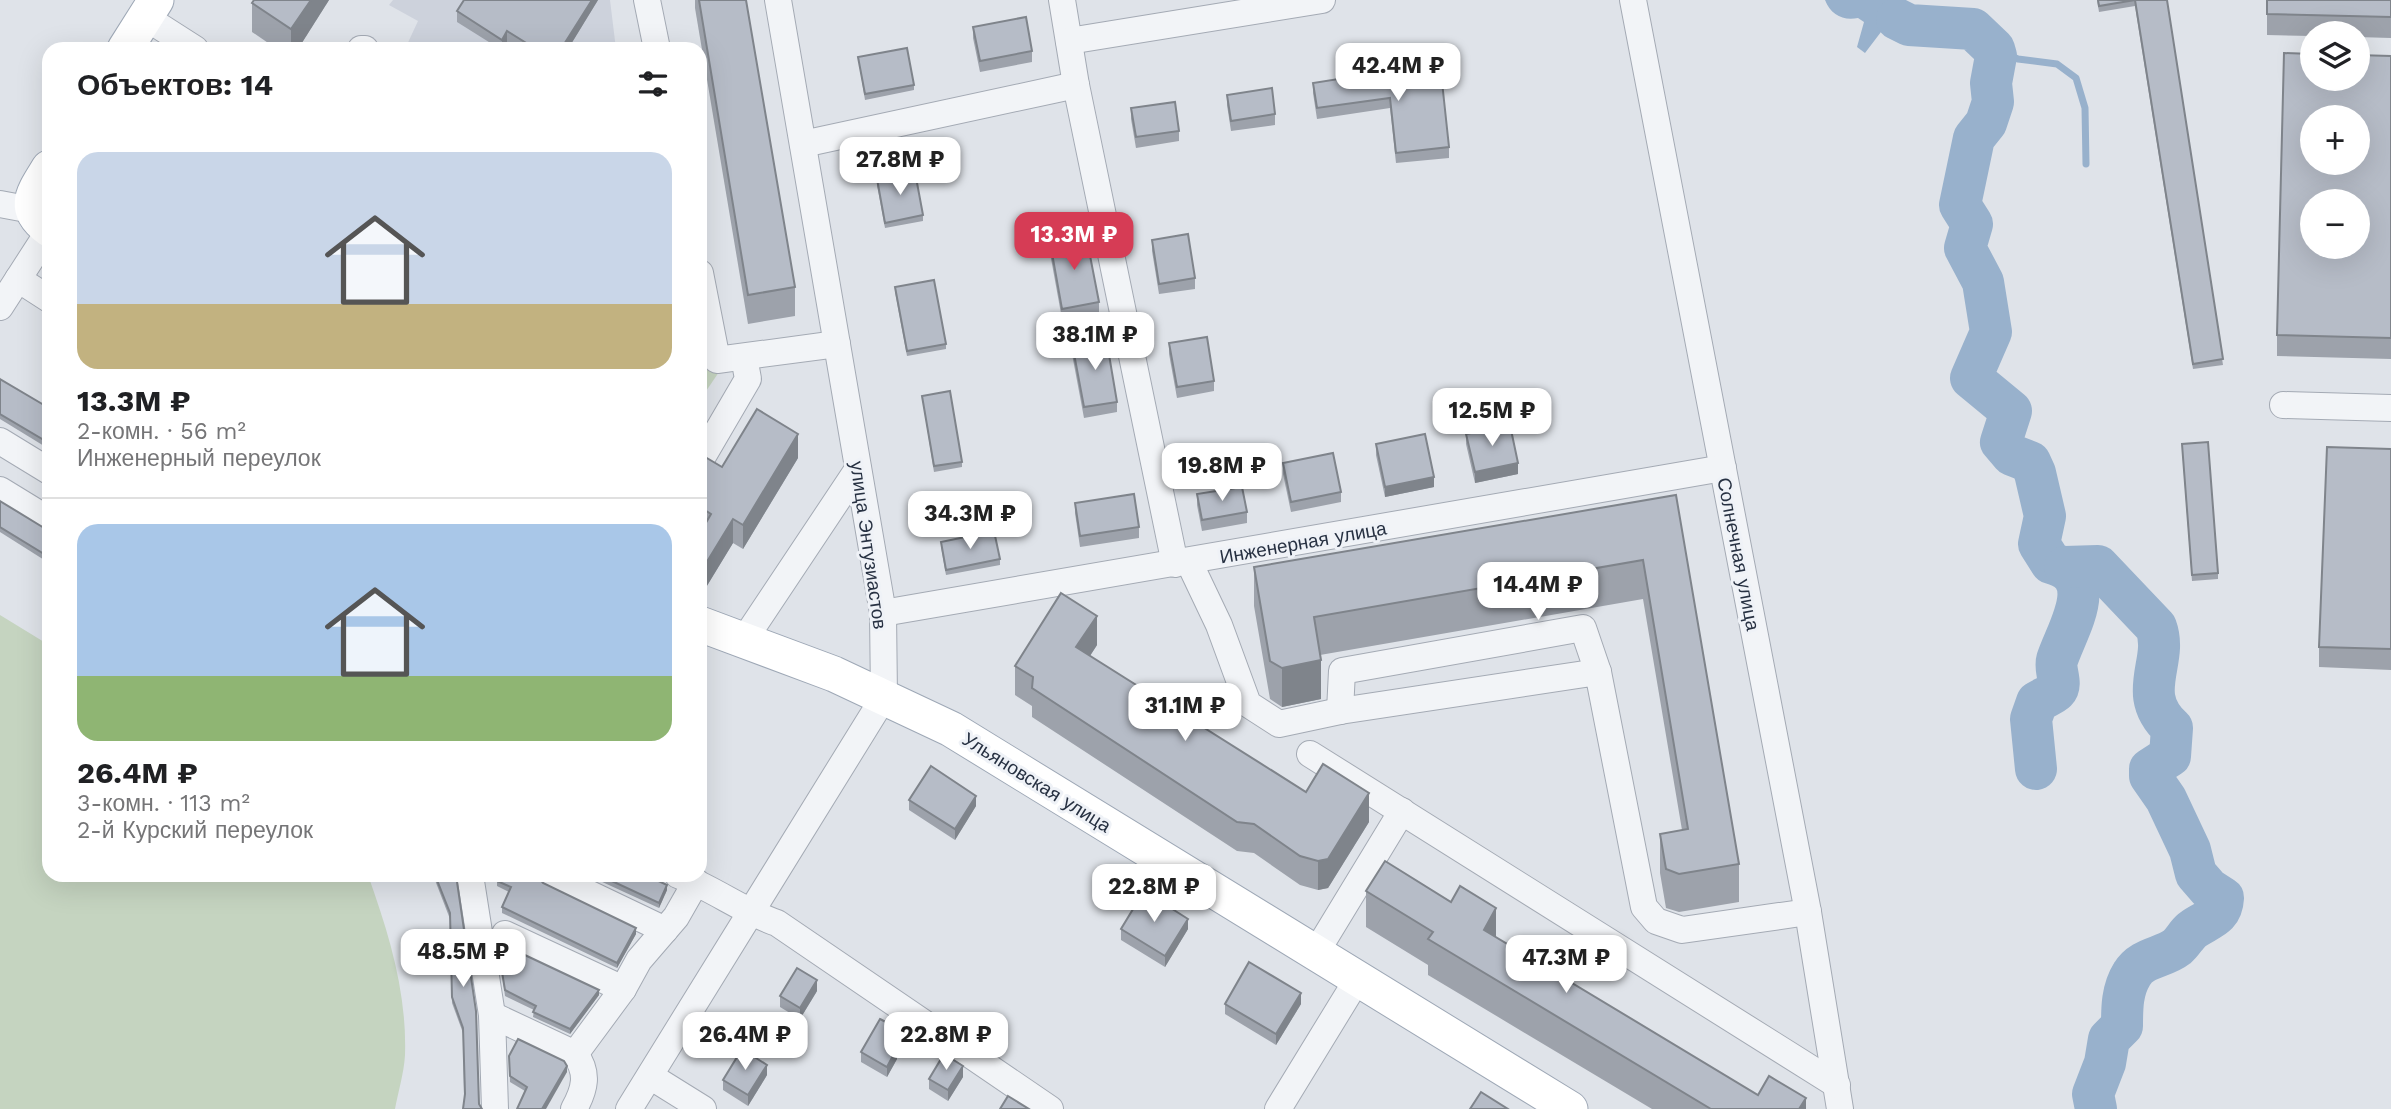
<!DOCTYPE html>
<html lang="ru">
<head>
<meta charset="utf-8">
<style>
	:root { --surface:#fff; --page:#f6f6f6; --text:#202124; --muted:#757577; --line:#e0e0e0; --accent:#d63c55 }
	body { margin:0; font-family:"Work Sans",sans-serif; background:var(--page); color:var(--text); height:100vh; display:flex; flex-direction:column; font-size:26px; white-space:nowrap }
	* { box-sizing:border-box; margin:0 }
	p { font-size:23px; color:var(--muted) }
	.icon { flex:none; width:38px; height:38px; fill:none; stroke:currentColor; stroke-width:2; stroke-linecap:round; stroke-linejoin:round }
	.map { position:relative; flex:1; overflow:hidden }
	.details { position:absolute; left:42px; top:42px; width:665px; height:840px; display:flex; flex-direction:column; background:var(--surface); border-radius:21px; box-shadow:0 7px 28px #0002 }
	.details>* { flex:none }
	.controls { position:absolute; left:2300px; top:21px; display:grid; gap:14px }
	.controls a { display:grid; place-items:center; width:70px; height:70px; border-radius:50%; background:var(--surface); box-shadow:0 7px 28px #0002; font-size:35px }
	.price { position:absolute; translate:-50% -60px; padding:0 16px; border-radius:14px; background:#fff; color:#222; font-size:23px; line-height:46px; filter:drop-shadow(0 2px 4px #0008) }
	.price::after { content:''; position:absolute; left:50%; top:42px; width:21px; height:16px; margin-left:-10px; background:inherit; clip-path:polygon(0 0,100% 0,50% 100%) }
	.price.on { background:var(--accent); color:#fff }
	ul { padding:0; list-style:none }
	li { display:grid; align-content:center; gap:14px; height:371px; padding:0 35px }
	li+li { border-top:2px solid var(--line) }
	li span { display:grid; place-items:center; height:217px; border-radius:21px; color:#555 }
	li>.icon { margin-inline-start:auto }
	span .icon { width:126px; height:126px; fill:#fffc; stroke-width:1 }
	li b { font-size:30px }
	h2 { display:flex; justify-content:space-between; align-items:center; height:84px; padding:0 35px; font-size:30px }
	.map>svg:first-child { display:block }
	.built { fill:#cdd2dc }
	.green { fill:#c5d4c0 }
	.water { fill:#98b1cc }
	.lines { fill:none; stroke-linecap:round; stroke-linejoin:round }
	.stream { stroke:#98b1cc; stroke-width:7 }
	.river { stroke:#98b1cc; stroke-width:42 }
	.minor-casing { stroke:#a4aab4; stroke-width:28 }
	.major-casing { stroke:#9ea8b6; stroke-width:37 }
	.minor { stroke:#f2f4f7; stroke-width:26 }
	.major { stroke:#fff; stroke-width:35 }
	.wall { fill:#9da2ab }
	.shaded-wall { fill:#7f848b }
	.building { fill:#b6bcc7; stroke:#7f848b; stroke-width:2; fill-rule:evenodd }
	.labels { text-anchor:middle; stroke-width:6; stroke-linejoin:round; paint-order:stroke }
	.street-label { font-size:19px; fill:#273142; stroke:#eff2f7 }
</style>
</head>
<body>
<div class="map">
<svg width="2391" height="1109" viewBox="0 0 2391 1109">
	<rect width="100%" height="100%" fill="#dfe3e9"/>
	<!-- built -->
	<polygon class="built" points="393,0 610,0 616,49 405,49 418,21 389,5"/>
	<!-- green -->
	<g class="green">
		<polygon points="700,357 706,358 719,372 700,400"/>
		<path d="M0 615 49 645V875H368C389 934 407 992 405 1055 404 1073 398 1092 395 1109H0Z"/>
	</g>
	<!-- water -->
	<path class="water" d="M1825 0H1896L1891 12 1897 19 1884 28 1865 53 1857 47 1864 22 1858 18C1843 21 1831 15 1825 0Z"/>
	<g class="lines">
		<!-- stream -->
		<polyline class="stream" points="1994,49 2018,59 2057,64 2076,78 2085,108 2086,164"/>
		<!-- river -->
		<g class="river">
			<path d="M1897 19 1909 25 1973 29 1994 49 1996 56 1991 83 1993 102 1986 123 1974 138 1960 205 1972 224 1965 248 1983 282 1991 332 1971 378 2011 411 2001 442 2012 455 2030 462 2035 473 2045 516 2039 544 2051 563C2103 577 2067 629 2057 660 2054 670 2063 684 2056 691 2052 695 2043 698 2037 702L2031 719 2036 769"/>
			<path d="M2065 567 2098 566 2156 627C2169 662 2134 693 2172 728L2170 756 2150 769V776L2166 799 2190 850 2196 874 2209 889 2223 898C2222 919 2206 919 2192 930 2186 935 2183 942 2177 947 2163 958 2142 957 2132 974 2122 990 2122 1008 2122 1026L2109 1039 2105 1063 2093 1094 2096 1109"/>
		</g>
		<defs>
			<g id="minor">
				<polyline points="647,0 657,49"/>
				<polyline points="1062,0 1076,85 1175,564"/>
				<polyline points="1633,0 1808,912 1840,1109"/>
				<polyline points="145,17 195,49"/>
				<polyline points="1069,41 1322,0"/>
				<polyline points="361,49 365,49"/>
				<polyline points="803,144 1076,85"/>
				<polyline points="0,204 32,210"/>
				<polyline points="700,273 717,360 837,344"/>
				<polyline points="18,279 49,299"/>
				<polyline points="0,307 49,231"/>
				<polyline points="2283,405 2391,408"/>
				<polyline points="0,441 49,471"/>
				<polyline points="700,454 703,456 748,379 744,357"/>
				<polyline points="0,490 49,520"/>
				<polyline points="1189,562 1219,625 1248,704 1279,724 1340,711 1598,672 1644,907 1656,921 1682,930 1808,912"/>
				<polyline points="883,613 1723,468"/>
				<polyline points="744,640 858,469"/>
				<polyline points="1340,711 1342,671 1583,628 1598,672"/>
				<polyline points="1310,754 1837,1085"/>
				<polyline points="470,875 492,1015"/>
				<polyline points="550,875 665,930"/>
				<path d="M678 875C713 888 742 911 777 923L1050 1109"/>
				<polyline points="505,934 623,989"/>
				<polyline points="1315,954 1402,811"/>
				<polyline points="575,1054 623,989 639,960 676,917 696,882"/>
				<polyline points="650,1076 703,1109"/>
				<path d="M495 1109 492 1015 575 1054C589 1073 585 1089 574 1109"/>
				<polyline points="629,1109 884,697 883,613 778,0"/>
				<polyline points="1278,1109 1357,980"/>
			</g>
			<g id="major">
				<polyline points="125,49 156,0"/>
				<path d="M49 168C33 194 21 208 49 229"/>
				<polyline points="700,624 834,674 951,729 1570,1109"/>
			</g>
		</defs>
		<!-- minor casing -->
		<use href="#minor" class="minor-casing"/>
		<!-- major casing -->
		<use href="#major" class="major-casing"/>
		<!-- minor -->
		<use href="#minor" class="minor"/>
		<!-- major -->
		<use href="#major" class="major"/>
	</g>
	<!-- wall -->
	<g class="wall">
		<polygon points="254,0 329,0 298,49 277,49 252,32 252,3"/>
		<polygon points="464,0 598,0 568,49 519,49 507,42 503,49 500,49 457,22 457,11"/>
		<polygon points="695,0 746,0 795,287 795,316 748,324 695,8"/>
		<polygon points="2097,0 2167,0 2223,365 2193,369 2135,6 2099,12"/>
		<polygon points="2267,0 2391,0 2391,38 2357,37 2357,33 2312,33 2312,36 2267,35"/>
		<polygon points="973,27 1032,51 1032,62 980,72 973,38"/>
		<polygon points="2391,56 2391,359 2277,356 2277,335"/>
		<polygon points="858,57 914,85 914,90 865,100"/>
		<polygon points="1440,63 1449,147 1449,158 1396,163 1390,108 1317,119 1313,93 1313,83"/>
		<polygon points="1227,95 1275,114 1275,125 1231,131 1227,105"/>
		<polygon points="1131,108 1179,131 1179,141 1136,148 1131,119"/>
		<polygon points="877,179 923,215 923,221 885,228 877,185"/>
		<polygon points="1152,240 1195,278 1195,289 1159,294 1152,251"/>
		<polygon points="1050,242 1099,302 1099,313 1062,319 1050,253"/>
		<polygon points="895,287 946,344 946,349 907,356 895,292"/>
		<polygon points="1072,343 1117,402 1117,412 1084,418 1072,354"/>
		<polygon points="1169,343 1214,381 1214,391 1177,398 1169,354"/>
		<polygon points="0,379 49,408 49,449 0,419"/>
		<polygon points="922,396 962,462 962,467 934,472"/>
		<polygon points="1466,434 1518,474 1475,483 1466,444"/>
		<polygon points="1376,444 1434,487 1385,497 1376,455"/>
		<polygon points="2182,449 2218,573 2218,579 2192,581"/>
		<polygon points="2391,449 2391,670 2319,667 2319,647"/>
		<polygon points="700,454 722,467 798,458 743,549 733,543 705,589 700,586"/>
		<polygon points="1283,463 1341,492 1341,502 1291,512 1283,474"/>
		<polygon points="1197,494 1247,512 1247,523 1202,531 1197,505"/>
		<polygon points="1676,495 1739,864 1739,902 1679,912 1666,908 1660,873 1660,834 1682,830 1643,599 1320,655 1321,699 1282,707 1270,699 1254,606 1254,567"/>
		<polygon points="0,501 49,531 49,563 0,532"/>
		<polygon points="1075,503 1139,527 1139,538 1080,547 1075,513"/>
		<polygon points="941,542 1000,559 1000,565 946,575 941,547"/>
		<polygon points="1097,645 1090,656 1306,792 1369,822 1328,888 1318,890 1300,885 1254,853 1237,851 1032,717 1032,706 1015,695 1015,666"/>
		<polygon points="909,800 976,806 955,840 909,810"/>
		<polygon points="433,875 456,875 476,1011 464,1095 463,1033 452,1003 450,919"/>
		<polygon points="587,875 646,875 667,890 659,908"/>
		<polygon points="497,881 543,883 636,934 617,968 502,913 502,907 509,892 497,886"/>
		<polygon points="1366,891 1496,938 1758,1095 1806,1109 1652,1109 1428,975 1428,965 1366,927"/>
		<polygon points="1121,929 1188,929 1165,967 1121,940"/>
		<polygon points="501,966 599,995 570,1034 533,1017 534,1010 505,996"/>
		<polygon points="817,991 800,1019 780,1007 780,996"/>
		<polygon points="1225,1004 1301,1004 1276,1045 1225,1014"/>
		<polygon points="899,1040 895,1046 897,1059 887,1077 861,1062 861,1052"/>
		<polygon points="509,1056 567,1072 525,1091 510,1082"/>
		<polygon points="767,1075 748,1106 723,1090 723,1080"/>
		<polygon points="963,1077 948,1101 929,1089 929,1079"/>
	</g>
	<!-- shaded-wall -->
	<g class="shaded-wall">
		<polygon points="311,0 329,0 298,49 291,49 291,29"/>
		<polygon points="592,0 598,0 568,49 561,49"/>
		<polygon points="507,31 507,42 502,49 502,40"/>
		<polygon points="798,434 798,458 743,549 743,525"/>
		<polygon points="1518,463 1518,474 1475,483 1475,472"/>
		<polygon points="1434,477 1434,487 1385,497 1385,487"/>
		<polygon points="733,519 733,543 705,589 705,565"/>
		<polygon points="1097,616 1097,645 1076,677 1076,647"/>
		<polygon points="1321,660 1321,699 1282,707 1282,668"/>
		<polygon points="1369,793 1369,822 1328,888 1318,890 1318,861"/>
		<polygon points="976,796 976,806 955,840 955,829"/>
		<polygon points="667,885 667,890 659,908 659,903"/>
		<polygon points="1496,908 1496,944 1484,930"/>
		<polygon points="1188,919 1188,929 1165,967 1165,956"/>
		<polygon points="636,928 636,934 617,968 617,963"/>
		<polygon points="817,980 817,991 800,1019 800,1008"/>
		<polygon points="599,990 599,995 570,1034 570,1029"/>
		<polygon points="1301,993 1301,1004 1276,1045 1276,1034"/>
		<polygon points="899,1029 899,1040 890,1054 890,1044"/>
		<polygon points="897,1048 897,1059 887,1077 887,1067"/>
		<polygon points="767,1065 767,1075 748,1106 748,1095"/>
		<polygon points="567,1066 567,1072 546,1109 542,1109"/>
		<polygon points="963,1066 963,1077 948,1101 948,1090"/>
		<polygon points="1806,1098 1806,1109 1799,1109"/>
	</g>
	<!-- building -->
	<g class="building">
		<polygon points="254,0 311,0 291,29 252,3"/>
		<polygon points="464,0 592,0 561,49 536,49 507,31 502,40 457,11"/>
		<polygon points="699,0 746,0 795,287 748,295"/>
		<polygon points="2098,0 2167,0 2223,359 2193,364 2135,0 2099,6"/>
		<polygon points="2267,0 2391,0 2391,17 2267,14"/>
		<polygon points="1026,17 1032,51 980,61 973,27"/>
		<polygon points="329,45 336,49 326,49"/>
		<polygon points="907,48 914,85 865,94 858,57"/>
		<path d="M2284 53 2312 54V79H2357V55L2391 56V338L2277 335ZM2312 117H2357V163H2312ZM2312 201H2357V247H2312Z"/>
		<polygon points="1440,63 1449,147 1396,153 1390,98 1317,108 1313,83"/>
		<polygon points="1272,88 1275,114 1231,121 1227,95"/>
		<polygon points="1175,102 1179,131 1136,137 1131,108"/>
		<polygon points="915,172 923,215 885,223 877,179"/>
		<polygon points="1188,234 1195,278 1159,284 1152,240"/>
		<polygon points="1086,235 1099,302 1062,309 1050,242"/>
		<polygon points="934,280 946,344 907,351 895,287"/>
		<polygon points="1106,337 1117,402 1084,407 1072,343"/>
		<polygon points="1207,337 1214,381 1177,387 1169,343"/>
		<polygon points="0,379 49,408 49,443 0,414"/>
		<polygon points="950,391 962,462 934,466 922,396"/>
		<polygon points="757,409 798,434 743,525 733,519 705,565 700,562 700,533 711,514 700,507 700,454 722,467"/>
		<polygon points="1510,425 1518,463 1475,472 1466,434"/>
		<polygon points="1425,434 1434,477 1385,487 1376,444"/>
		<polygon points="2208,442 2218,573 2192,575 2182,444"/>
		<polygon points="2327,447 2391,449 2391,649 2319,647"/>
		<polygon points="1333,453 1341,492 1291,502 1283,463"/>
		<polygon points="1242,487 1247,512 1202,520 1197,494"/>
		<polygon points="1134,494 1139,527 1080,536 1075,503"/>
		<polygon points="1676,495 1739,864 1679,874 1666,869 1660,834 1688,829 1643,560 1314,617 1321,660 1282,668 1270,661 1254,567"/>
		<polygon points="0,501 49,531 49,557 0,527"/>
		<polygon points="994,531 1000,559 946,570 941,542"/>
		<polygon points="1061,593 1097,616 1076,647 1306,792 1323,764 1369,793 1328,859 1318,861 1300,856 1254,824 1237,822 1032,688 1033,677 1015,666"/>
		<polygon points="931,766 976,796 955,829 909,800"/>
		<polygon points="1385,861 1451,902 1460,886 1496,908 1484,930 1758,1095 1769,1076 1806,1098 1799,1109 1711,1109 1428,939 1433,932 1366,891"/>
		<polygon points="435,875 456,875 476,1011 479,1104 482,1109 463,1109 465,1094 463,1028 452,997 450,913"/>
		<polygon points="500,875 537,875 543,883 636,928 617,963 502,907 511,887 497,881"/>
		<polygon points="599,875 646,875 667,885 659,903"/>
		<polygon points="1144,891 1188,919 1165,956 1121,929"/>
		<polygon points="510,948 599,990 570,1029 533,1012 536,1006 505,990 501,966"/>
		<polygon points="1249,962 1301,993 1276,1034 1225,1004"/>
		<polygon points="797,968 817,980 800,1008 780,996"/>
		<polygon points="880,1019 899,1029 890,1044 897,1048 887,1067 861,1052"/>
		<polygon points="518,1039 564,1061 567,1066 542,1109 517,1109 527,1087 510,1076 509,1056"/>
		<polygon points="742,1049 767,1065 748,1095 723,1080"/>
		<polygon points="944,1054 963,1066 948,1090 929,1079"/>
		<polygon points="1481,1092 1508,1109 1470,1109"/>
		<polygon points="1008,1096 1029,1109 1000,1109"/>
	</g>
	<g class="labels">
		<!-- street labels -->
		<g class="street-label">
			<text transform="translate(1303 542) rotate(-10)" y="7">Инженерная улица</text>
			<text transform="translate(869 545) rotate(82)" y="7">улица Энтузиастов</text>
			<text transform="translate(1739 554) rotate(79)" y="7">Солнечная улица</text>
			<text transform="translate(1037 782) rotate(32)" y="7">Ульяновская улица</text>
		</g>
	</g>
</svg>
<div class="controls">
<a><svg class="icon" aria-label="layers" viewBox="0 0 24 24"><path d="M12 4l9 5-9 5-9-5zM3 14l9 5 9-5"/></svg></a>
<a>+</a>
<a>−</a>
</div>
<b class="price" style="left:1398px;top:103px">42.4M ₽</b>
<b class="price" style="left:900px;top:197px">27.8M ₽</b>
<b class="price on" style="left:1074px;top:272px">13.3M ₽</b>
<b class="price" style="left:1095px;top:372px">38.1M ₽</b>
<b class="price" style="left:1492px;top:448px">12.5M ₽</b>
<b class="price" style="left:1222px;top:503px">19.8M ₽</b>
<b class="price" style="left:970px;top:551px">34.3M ₽</b>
<b class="price" style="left:1538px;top:622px">14.4M ₽</b>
<b class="price" style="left:1185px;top:743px">31.1M ₽</b>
<b class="price" style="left:1154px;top:924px">22.8M ₽</b>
<b class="price" style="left:463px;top:989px">48.5M ₽</b>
<b class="price" style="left:1566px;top:995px">47.3M ₽</b>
<b class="price" style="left:745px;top:1072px">26.4M ₽</b>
<b class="price" style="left:946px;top:1072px">22.8M ₽</b>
<section class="details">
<h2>Объектов: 14<svg class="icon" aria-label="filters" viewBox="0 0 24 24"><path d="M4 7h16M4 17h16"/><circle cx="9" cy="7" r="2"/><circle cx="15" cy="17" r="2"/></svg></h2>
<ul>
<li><span style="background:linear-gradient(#c9d6e8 70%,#c2b280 0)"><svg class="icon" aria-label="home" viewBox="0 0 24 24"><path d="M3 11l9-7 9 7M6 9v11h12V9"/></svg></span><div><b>13.3M ₽</b><p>2-комн. · 56 m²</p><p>Инженерный переулок</p></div></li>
<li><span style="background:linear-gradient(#a9c7e8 70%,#8fb573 0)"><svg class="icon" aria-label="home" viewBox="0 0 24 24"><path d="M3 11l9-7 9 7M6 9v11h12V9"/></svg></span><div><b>26.4M ₽</b><p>3-комн. · 113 m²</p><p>2-й Курский переулок</p></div></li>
</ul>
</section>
</div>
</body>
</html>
